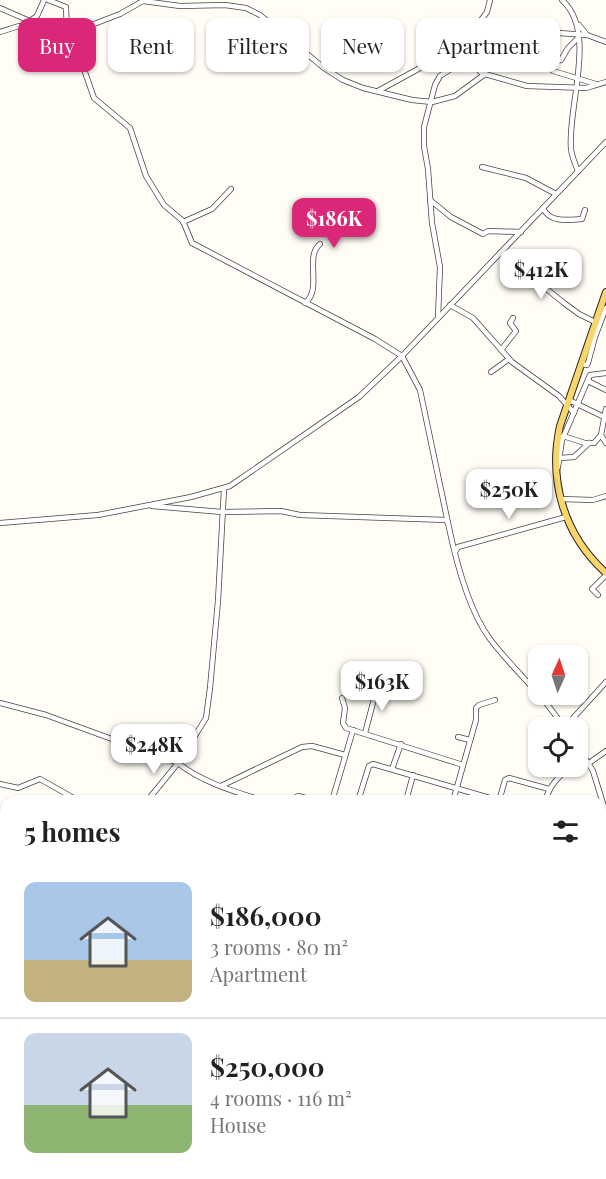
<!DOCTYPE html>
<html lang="en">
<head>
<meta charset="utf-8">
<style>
	:root { --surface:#fff; --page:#f6f6f6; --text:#222; --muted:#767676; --line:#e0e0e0; --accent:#db2777 }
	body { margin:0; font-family:"Playfair Display",serif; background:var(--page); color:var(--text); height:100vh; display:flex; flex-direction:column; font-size:22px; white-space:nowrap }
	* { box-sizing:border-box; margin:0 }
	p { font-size:20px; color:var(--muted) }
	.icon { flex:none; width:33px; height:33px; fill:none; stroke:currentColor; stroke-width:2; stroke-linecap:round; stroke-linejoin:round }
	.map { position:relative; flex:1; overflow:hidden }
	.panel { position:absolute; left:0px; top:795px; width:606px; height:384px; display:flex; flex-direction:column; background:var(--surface); border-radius:18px 18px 0 0; box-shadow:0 2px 4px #0004 }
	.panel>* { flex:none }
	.banner { position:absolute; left:18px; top:18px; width:570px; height:54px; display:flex; gap:12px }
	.needle { width:39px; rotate:3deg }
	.tools { position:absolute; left:528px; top:645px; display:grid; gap:12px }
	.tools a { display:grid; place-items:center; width:60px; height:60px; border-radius:12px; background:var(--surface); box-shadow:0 2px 4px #0004; font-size:30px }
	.price { position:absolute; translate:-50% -51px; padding:0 14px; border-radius:12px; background:#fff; color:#222; font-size:20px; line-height:39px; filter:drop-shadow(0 2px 3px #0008) }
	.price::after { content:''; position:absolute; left:50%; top:36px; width:18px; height:14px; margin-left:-9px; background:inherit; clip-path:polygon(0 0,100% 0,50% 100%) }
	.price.on { background:var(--accent); color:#fff }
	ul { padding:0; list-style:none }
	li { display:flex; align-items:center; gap:18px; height:150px; padding:0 24px }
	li+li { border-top:2px solid var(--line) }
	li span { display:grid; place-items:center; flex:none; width:168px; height:120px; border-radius:12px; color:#555 }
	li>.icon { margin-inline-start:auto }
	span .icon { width:72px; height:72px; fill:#fffc; stroke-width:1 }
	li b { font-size:26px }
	h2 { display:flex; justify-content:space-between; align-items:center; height:72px; padding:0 24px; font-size:26px }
	.tag { padding:0 21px; border-radius:12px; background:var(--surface); box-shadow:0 2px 4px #0004; font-size:21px; line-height:54px }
	.tag.on { background:var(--accent); color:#fff }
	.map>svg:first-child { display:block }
	.industrial { fill:#eee6ef }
	.farmland { fill:url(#farmland-dots) }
	.forest { fill:url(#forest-firs) }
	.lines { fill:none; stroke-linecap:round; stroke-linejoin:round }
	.stream { stroke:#3f96cf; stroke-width:1.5 }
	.minor-casing { stroke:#444; stroke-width:6 }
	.major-casing { stroke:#222; stroke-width:8 }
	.minor { stroke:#fff; stroke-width:4.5 }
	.major { stroke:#f9d66b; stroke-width:6 }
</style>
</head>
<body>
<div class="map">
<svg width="606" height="1179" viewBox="0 0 606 1179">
	<defs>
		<pattern id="farmland-dots" width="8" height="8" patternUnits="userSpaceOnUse" patternTransform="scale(1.5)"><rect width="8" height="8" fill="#f6f3d4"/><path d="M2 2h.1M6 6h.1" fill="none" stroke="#d2cfb5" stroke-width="1.8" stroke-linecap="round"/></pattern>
		<pattern id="forest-firs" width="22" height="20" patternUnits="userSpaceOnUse" patternTransform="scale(1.5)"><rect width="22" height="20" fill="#b9dc9c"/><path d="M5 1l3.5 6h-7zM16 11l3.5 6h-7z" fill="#9ebc85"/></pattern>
	</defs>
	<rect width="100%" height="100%" fill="#fffdf5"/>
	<!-- industrial -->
	<polygon class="industrial" points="600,822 606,822 606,1179 439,1179 439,1173 600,1173"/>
	<!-- farmland -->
	<polygon class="farmland" points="6,1139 6,1173 288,1173 293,1179 0,1179 0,1151"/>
	<!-- forest -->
	<polygon class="forest" points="1,898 6,899 6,1159 0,1156"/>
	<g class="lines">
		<!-- stream -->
		<g class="stream">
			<polyline points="0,998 6,1006"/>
			<polyline points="143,1173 148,1179"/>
		</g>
		<defs>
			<g id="minor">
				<polyline points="48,0 66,7 67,31"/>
				<path d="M562 0C598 32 567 107 571 149 572 157 575 164 578 171"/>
				<polyline points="0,8 48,29 62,31 84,30 94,24 120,14 143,1 180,6 225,5 246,8 260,15 324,68 343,80 363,88 412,100 432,102 455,96 485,74 527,86 586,88 606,82"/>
				<polyline points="579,25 587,35 606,42"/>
				<polyline points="23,26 37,16 44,0"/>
				<polyline points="62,31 72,43 81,61 94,98 130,128 146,176 164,205 183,221 192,243 375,339 402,356 420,390 448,523"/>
				<polyline points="0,32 19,26 41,27"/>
				<polyline points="536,53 553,71 596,84"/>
				<polyline points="546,64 561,60 568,48 579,37"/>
				<polyline points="457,65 473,46 475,28 487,12 490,0"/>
				<polyline points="378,91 440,57 490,42 516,30 587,35"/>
				<polyline points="482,167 526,178 556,194"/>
				<polyline points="430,200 451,217 483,234 488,231 521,232"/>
				<path d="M543 208C549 223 569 220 582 219L585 210"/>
				<polyline points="183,222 212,209 231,189"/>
				<polyline points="500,253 507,257 564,303 579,314 595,322"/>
				<path d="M305 303C323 289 304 257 320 244"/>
				<polyline points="450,305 473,318 512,362 559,396 574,413"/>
				<polyline points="438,317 440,267 432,223 428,169 424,146 424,127 435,85 440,76 457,65 470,62 484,75"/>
				<polyline points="595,337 606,308"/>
				<polyline points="501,350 516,331 510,323 513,318"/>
				<polyline points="581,364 587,365 588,363 595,337 591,335"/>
				<polyline points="491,372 509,359"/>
				<polyline points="588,381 606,390"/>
				<polyline points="569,400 604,417"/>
				<polyline points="606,409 601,435 606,443"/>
				<polyline points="563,436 585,443 594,443 601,435"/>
				<polyline points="560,458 574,457 589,443"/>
				<polyline points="558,467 562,440 590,375 606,373"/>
				<polyline points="560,499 593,500 606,496"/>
				<path d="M152 506 222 512 281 511 300 515 446 520 448 523C455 557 469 611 490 639 513 670 544 695 564 728"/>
				<polyline points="0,523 98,515 191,497 230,486 359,397 402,356 606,142"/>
				<polyline points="455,552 458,547 566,517"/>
				<polyline points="598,595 592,589 606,575"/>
				<polyline points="342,698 345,708 343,723 346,728 463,765"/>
				<path d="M0 703 46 715 178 763C201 782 236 792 264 801"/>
				<polyline points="564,728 606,682"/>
				<polyline points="365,733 378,684"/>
				<polyline points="458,737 470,740"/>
				<polyline points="578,747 593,771 606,813"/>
				<polyline points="589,763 606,751"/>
				<polyline points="392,769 401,744"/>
				<polyline points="0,784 18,788 40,779 79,801"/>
				<polyline points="221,786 302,747 312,746 345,755"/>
				<polyline points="147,801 178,763 206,718 210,688 218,601 224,489"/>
				<polyline points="289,801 298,796 317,801"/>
				<polyline points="332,801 353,730"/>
				<polyline points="358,801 369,766 373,764 500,801"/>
				<polyline points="406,801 413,775"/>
				<polyline points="453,801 476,720 476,708 479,705 495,700"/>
				<polyline points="499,801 505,780 509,778 549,789"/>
				<path d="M545 801C550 785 558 777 571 766"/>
				<polyline points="600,823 606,824"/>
				<polyline points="600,915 606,853"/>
				<polyline points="600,1108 606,1121"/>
				<polyline points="600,1129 606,1127"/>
				<polyline points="600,1158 606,1155"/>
				<polyline points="404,1173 408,1179"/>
				<polyline points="584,1173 584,1179"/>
			</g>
			<path id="major" d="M606 292 560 426C548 481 564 535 606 573"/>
		</defs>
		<!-- minor casing -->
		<use href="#minor" class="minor-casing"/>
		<!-- major casing -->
		<use href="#major" class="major-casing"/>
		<!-- minor -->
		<use href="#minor" class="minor"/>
		<!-- major -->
		<use href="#major" class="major"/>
	</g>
</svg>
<div class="tools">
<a><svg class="needle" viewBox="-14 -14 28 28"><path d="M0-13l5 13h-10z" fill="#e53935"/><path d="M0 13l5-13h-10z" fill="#767676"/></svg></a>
<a><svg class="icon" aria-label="locate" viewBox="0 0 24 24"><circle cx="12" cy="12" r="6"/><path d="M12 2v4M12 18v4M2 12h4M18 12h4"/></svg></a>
</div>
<b class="price on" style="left:334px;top:249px">$186K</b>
<b class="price" style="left:541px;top:300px">$412K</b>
<b class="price" style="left:509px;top:520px">$250K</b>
<b class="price" style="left:382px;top:712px">$163K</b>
<b class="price" style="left:154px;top:775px">$248K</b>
<div class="banner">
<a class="tag on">Buy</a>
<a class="tag">Rent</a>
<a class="tag">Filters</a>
<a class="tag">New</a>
<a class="tag">Apartment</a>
</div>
<section class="panel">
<h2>5 homes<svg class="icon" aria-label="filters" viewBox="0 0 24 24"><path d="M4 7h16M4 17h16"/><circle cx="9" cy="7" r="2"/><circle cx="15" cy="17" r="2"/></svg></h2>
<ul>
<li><span style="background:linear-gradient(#a9c7e8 65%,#c2b280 0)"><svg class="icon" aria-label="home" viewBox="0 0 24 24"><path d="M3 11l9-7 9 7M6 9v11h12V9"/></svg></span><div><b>$186,000</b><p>3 rooms · 80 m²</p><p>Apartment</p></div></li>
<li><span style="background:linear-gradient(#c9d6e8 60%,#8fb573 0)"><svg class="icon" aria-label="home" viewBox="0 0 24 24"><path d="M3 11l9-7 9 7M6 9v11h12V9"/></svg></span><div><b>$250,000</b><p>4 rooms · 116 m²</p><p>House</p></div></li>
</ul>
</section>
</div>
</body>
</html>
